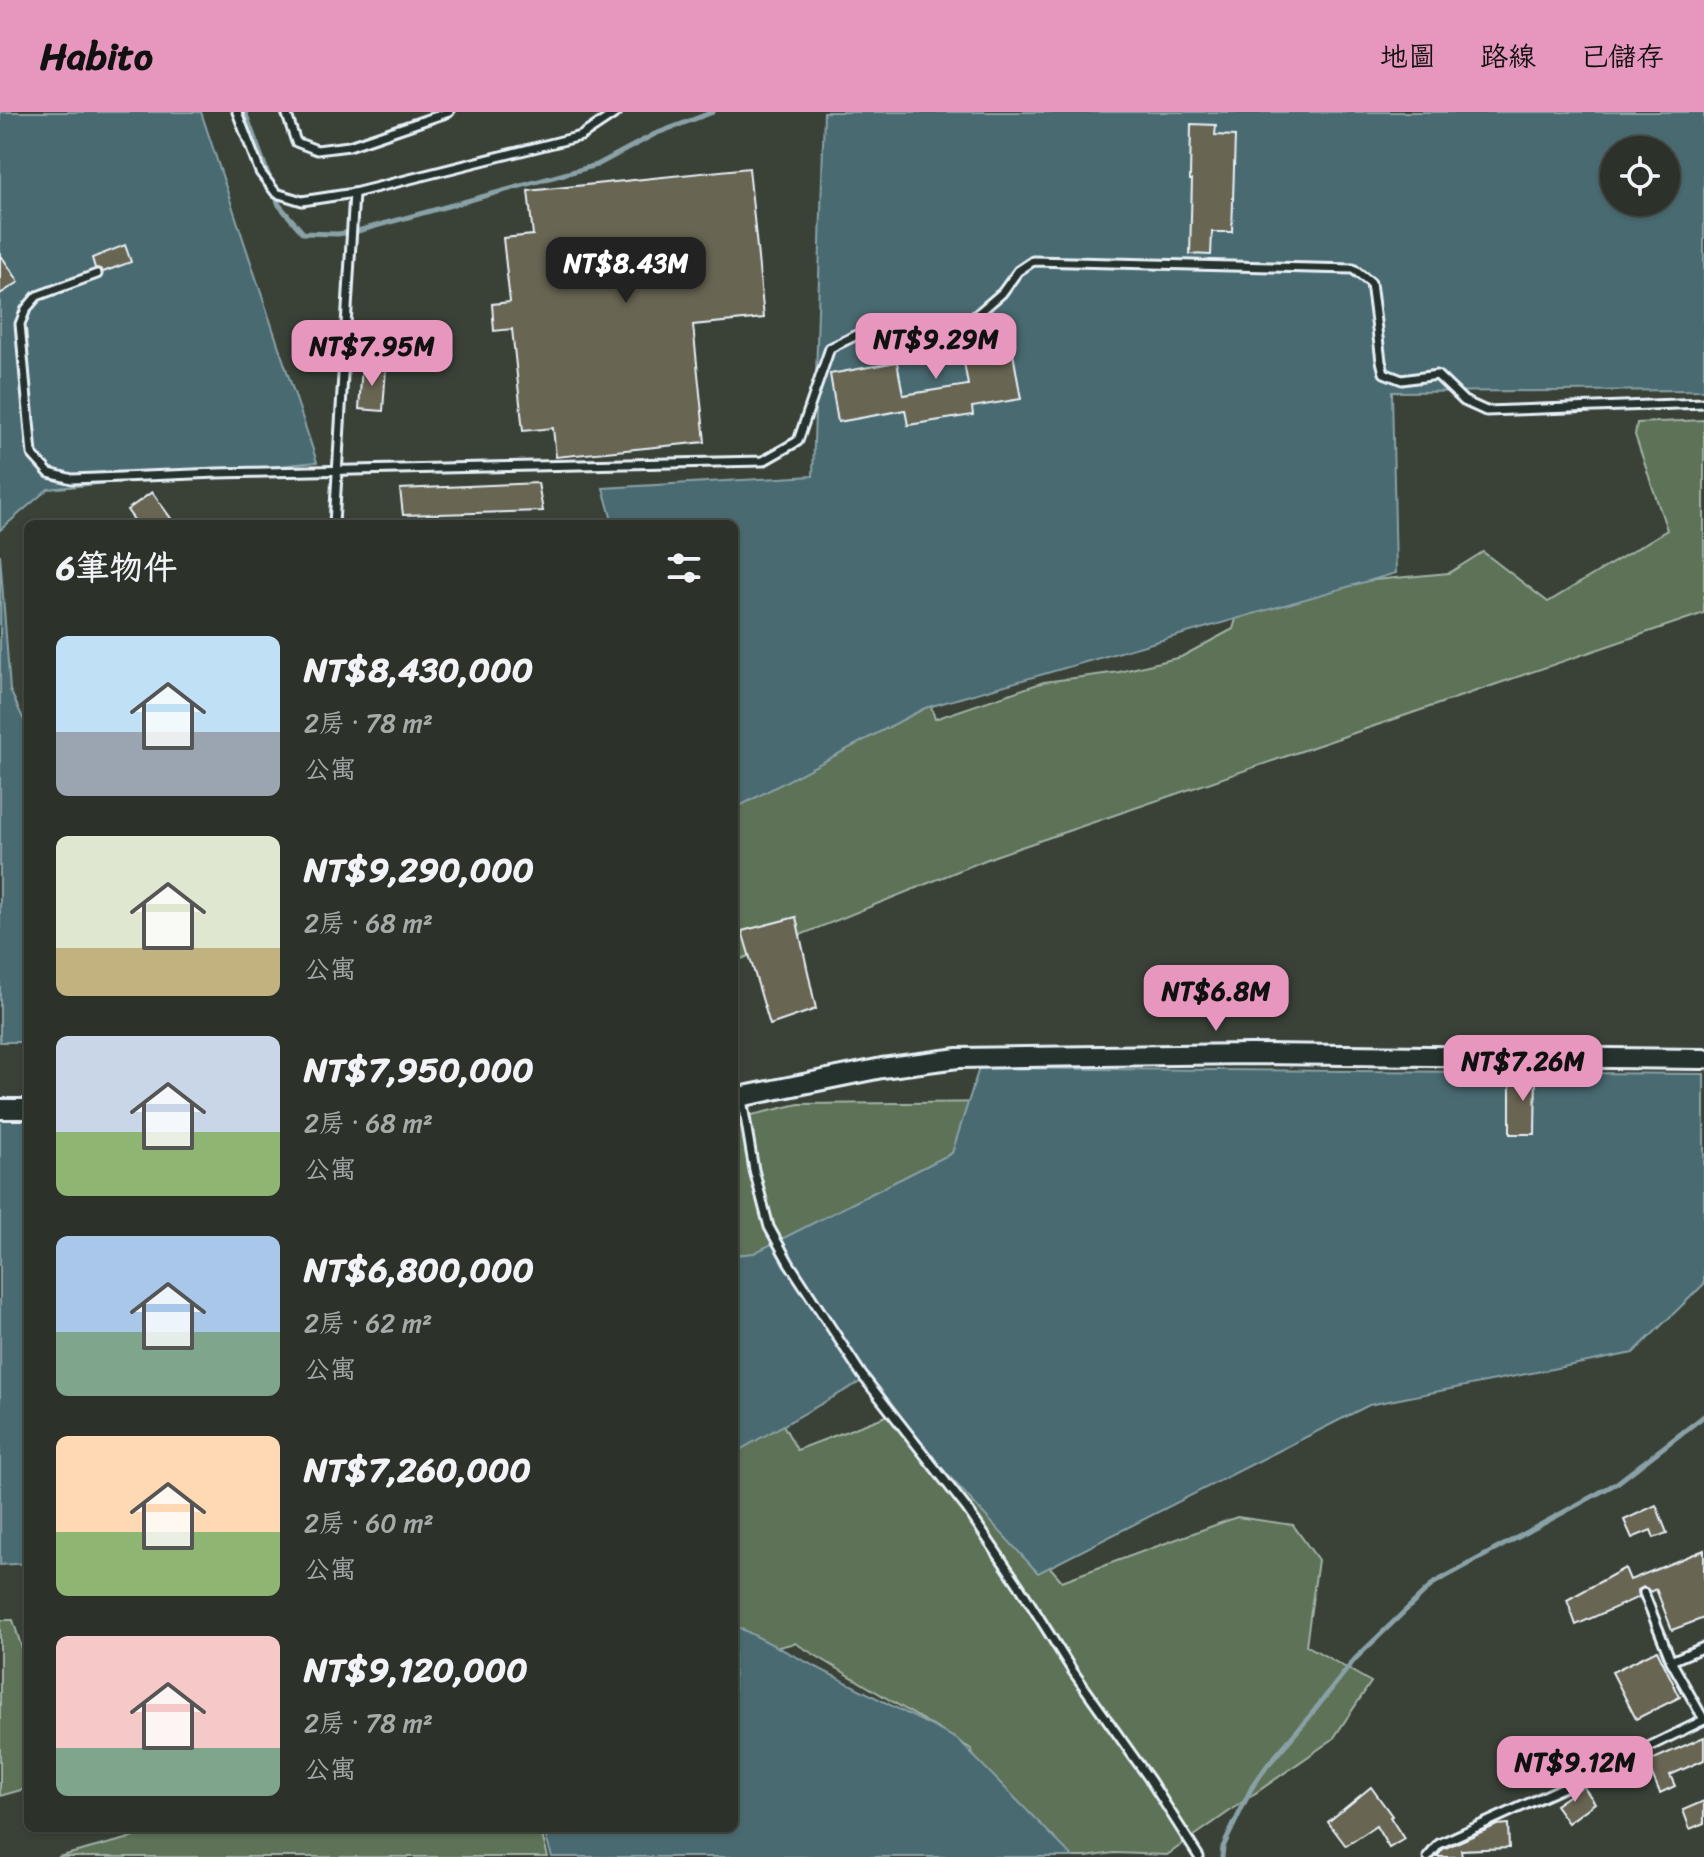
<!DOCTYPE html>
<html lang="zh-TW">
<head>
<meta charset="utf-8">
<style>
	:root { --surface:#2c322a; --page:#383e36; --text:#f1f3f6; --muted:#a6aaa8; --line:#484d47; --accent:#e797bd }
	body { margin:0; font-family:Sriracha,"LXGW WenKai TC",sans-serif; background:var(--page); color:var(--text); height:100vh; display:flex; flex-direction:column; font-size:30px; white-space:nowrap }
	* { box-sizing:border-box; margin:0 }
	p { font-size:26px; color:var(--muted) }
	.icon { flex:none; width:44px; height:44px; fill:none; stroke:currentColor; stroke-width:2; stroke-linecap:round; stroke-linejoin:round }
	.map { position:relative; flex:1; overflow:hidden }
	.sheet { position:absolute; left:24px; top:408px; width:714px; height:1312px; display:flex; flex-direction:column; background:var(--surface); border-radius:12px; box-shadow:0 2px 6px #0004,0 0 0 2px var(--line) }
	.sheet>* { flex:none }
	.buttons { position:absolute; left:1600px; top:24px; display:grid; gap:16px }
	.buttons a { display:grid; place-items:center; width:80px; height:80px; border-radius:50%; background:var(--surface); box-shadow:0 2px 6px #0004,0 0 0 2px var(--line); font-size:40px }
	.price { position:absolute; translate:-50% -68px; padding:0 18px; border-radius:16px; background:var(--accent); color:#111; font-size:26px; line-height:52px; filter:drop-shadow(0 2px 4px #0008) }
	.price::after { content:''; position:absolute; left:50%; top:48px; width:24px; height:18px; margin-left:-12px; background:inherit; clip-path:polygon(0 0,100% 0,50% 100%) }
	.price.active { background:#222; color:#fff }
	ul { padding:0; list-style:none }
	li { display:flex; align-items:center; gap:24px; height:200px; padding:0 32px }
	li span { display:grid; place-items:center; flex:none; width:224px; height:160px; border-radius:12px; color:#555 }
	li>.icon { margin-inline-start:auto }
	span .icon { width:96px; height:96px; fill:#fffc; stroke-width:1 }
	li b { font-size:34px }
	h2 { display:flex; justify-content:space-between; align-items:center; height:96px; padding:0 32px; font-size:34px }
	header { display:flex; align-items:center; gap:48px; box-sizing:border-box; height:112px; padding:0 40px; background:var(--accent); color:#111 }
	header strong { font-size:38px }
	nav { display:flex; gap:44px; margin-inline-start:auto; font-size:28px }
	.map>svg:first-child { display:block }
	.green { fill:#5d7256; stroke:#a2b2a7; stroke-width:2 }
	.water { fill:#4a6b71; stroke:#89a1a7; stroke-width:2; fill-rule:evenodd }
	.lines { fill:none; stroke-linecap:round; stroke-linejoin:round }
	.stream { stroke:#89a1a7; stroke-width:5 }
	.building { fill:#696552; stroke:#e8f1f8; stroke-width:2 }
	.service-casing { stroke:#e8f1f8; stroke-width:13 }
	.tertiary-casing { stroke:#e8f1f8; stroke-width:24 }
	.service { stroke:#26332d; stroke-width:7 }
	.tertiary { stroke:#26332d; stroke-width:18 }
</style>
</head>
<body>
<header>
<strong>Habito</strong>
<nav><a>地圖</a><a>路線</a><a>已儲存</a></nav>
</header>
<div class="map">
<svg width="1704" height="1745" viewBox="0 0 1704 1745">
	<rect width="100%" height="100%" fill="#3a4238"/>
	<filter id="ink" filterUnits="userSpaceOnUse"><feTurbulence type="fractalNoise" baseFrequency=".0125" numOctaves="2"/><feDisplacementMap in="SourceGraphic" scale="16" xChannelSelector="R" yChannelSelector="G"/><feConvolveMatrix kernelMatrix="1 2 1 2 8 2 1 2 1" color-interpolation-filters="sRGB"/></filter>
	<g filter="url(#ink)">
		<!-- green -->
		<g class="green">
			<polygon points="1704,308 1704,501 995,744 734,850 734,668 919,556 935,607 1044,570 1119,560 1181,545 1233,517 1244,480 1449,461 1483,440 1548,490 1667,418 1635,323 1637,311"/>
			<polygon points="1008,990 928,1088 734,1210 734,1007 799,992"/>
			<polygon points="734,1224 797,1338 910,1295 1062,1469 1237,1405 1293,1413 1318,1448 1306,1533 1371,1570 1333,1627 1167,1743 1114,1741 1086,1745 1008,1745 971,1637 795,1531 734,1546"/>
			<polygon points="0,1508 13,1508 28,1556 28,1676 0,1684"/>
			<polygon points="168,1716 540,1716 548,1745 58,1745"/>
		</g>
		<!-- water -->
		<g class="water">
			<polygon points="0,0 201,0 317,350 48,377 0,418"/>
			<path d="M824 0H1704V278L1392 280 1396 461 925 596 734 697V412H613L603 376 813 364ZM1614 38H1666V90H1614Z"/>
			<polygon points="0,442 10,578 28,617 28,930 0,930"/>
			<polygon points="979,956 1704,962 1704,1172 1633,1241 1369,1293 1038,1461 862,1269 734,1341 734,1143 754,1141 952,1041"/>
			<polygon points="0,1000 28,1001 28,1451 0,1453"/>
			<polygon points="734,1513 957,1627 1073,1745 552,1745 543,1716 734,1716"/>
		</g>
		<g class="lines">
			<!-- stream -->
			<g class="stream">
				<polyline points="245,0 271,70"/>
				<polyline points="274,80 279,93 303,121 337,122 354,120 597,53 655,22 713,0"/>
				<polyline points="1222,1745 1223,1735 1252,1675 1267,1654 1310,1604 1355,1547 1434,1471 1617,1371 1704,1304"/>
			</g>
		</g>
		<!-- building -->
		<g class="building">
			<polygon points="1191,12 1216,13 1215,23 1235,24 1232,120 1212,120 1211,143 1190,142 1192,68 1190,68"/>
			<polygon points="749,56 764,206 693,213 705,330 556,345 553,316 523,319 512,217 494,219 492,192 510,190 503,126 533,123 528,79"/>
			<polygon points="125,133 131,150 103,160 100,157 95,156 92,146"/>
			<polygon points="0,142 19,170 0,182"/>
			<polygon points="1007,207 1021,287 972,295 973,303 908,313 905,298 838,310 830,262 897,250 903,283 968,273 961,233 950,235 947,217"/>
			<polygon points="362,253 386,255 383,299 359,297"/>
			<polygon points="538,371 543,399 403,403 400,377"/>
			<polygon points="152,380 175,412 137,412 127,398"/>
			<polygon points="796,805 816,897 770,913 742,819"/>
			<polygon points="1510,960 1536,960 1535,1022 1510,1022"/>
			<polygon points="1656,1393 1667,1421 1654,1426 1651,1418 1632,1426 1624,1408"/>
			<polygon points="1704,1438 1704,1506 1672,1518 1656,1477 1650,1480 1644,1475 1638,1478 1639,1485 1576,1513 1567,1488 1625,1456 1630,1468"/>
			<polygon points="1657,1538 1680,1585 1636,1607 1612,1560"/>
			<polygon points="1704,1625 1704,1648 1670,1663 1675,1674 1660,1681 1647,1650"/>
			<polygon points="1583,1674 1595,1691 1568,1711 1555,1693"/>
			<polygon points="1371,1675 1392,1704 1390,1705 1404,1727 1389,1736 1376,1714 1346,1734 1328,1710"/>
			<polygon points="1704,1689 1704,1711 1690,1717 1683,1698"/>
			<polygon points="1508,1712 1509,1736 1461,1738 1462,1745 1437,1745 1443,1737 1497,1713"/>
		</g>
		<g class="lines">
			<defs>
				<g id="service">
					<polyline points="237,0 260,60 276,81 302,89 354,81 581,24 617,0"/>
					<polyline points="286,0 296,30 317,38 349,34 449,0"/>
					<polyline points="97,162 37,184 26,197 20,212 32,342 49,361 72,367 218,361 763,349 798,329 830,236 861,221 974,205 1002,181 1018,159 1033,149 1353,157 1371,171 1381,249 1384,261 1402,268 1437,263 1464,289 1486,299 1704,291"/>
					<polyline points="334,412 354,81"/>
					<polyline points="742,987 754,1058 769,1115 789,1151 862,1263 967,1397 1020,1475 1072,1558 1150,1668 1199,1745"/>
					<polyline points="1644,1481 1671,1549 1704,1608"/>
					<polyline points="1671,1549 1704,1535"/>
					<polyline points="1428,1745 1439,1732 1582,1667 1704,1608"/>
				</g>
				<g id="tertiary">
					<polyline points="734,986 882,956 958,946 1250,942 1704,947"/>
					<polyline points="0,997 28,997"/>
				</g>
			</defs>
			<!-- service casing -->
			<use href="#service" class="service-casing"/>
			<!-- tertiary casing -->
			<use href="#tertiary" class="tertiary-casing"/>
			<!-- service -->
			<use href="#service" class="service"/>
			<!-- tertiary -->
			<use href="#tertiary" class="tertiary"/>
		</g>
	</g>
</svg>
<div class="buttons">
<a><svg class="icon" aria-label="locate" viewBox="0 0 24 24"><circle cx="12" cy="12" r="6"/><path d="M12 2v4M12 18v4M2 12h4M18 12h4"/></svg></a>
</div>
<b class="price active" style="left:626px;top:193px">NT$8.43M</b>
<b class="price" style="left:936px;top:269px">NT$9.29M</b>
<b class="price" style="left:372px;top:276px">NT$7.95M</b>
<b class="price" style="left:1216px;top:921px">NT$6.8M</b>
<b class="price" style="left:1523px;top:991px">NT$7.26M</b>
<b class="price" style="left:1575px;top:1692px">NT$9.12M</b>
<section class="sheet">
<h2>6筆物件<svg class="icon" aria-label="filters" viewBox="0 0 24 24"><path d="M4 7h16M4 17h16"/><circle cx="9" cy="7" r="2"/><circle cx="15" cy="17" r="2"/></svg></h2>
<ul>
<li><span style="background:linear-gradient(#bfe0f5 60%,#9aa5b1 0)"><svg class="icon" aria-label="home" viewBox="0 0 24 24"><path d="M3 11l9-7 9 7M6 9v11h12V9"/></svg></span><div><b>NT$8,430,000</b><p>2房 · 78 m²</p><p>公寓</p></div></li>
<li><span style="background:linear-gradient(#dfe7d0 70%,#c2b280 0)"><svg class="icon" aria-label="home" viewBox="0 0 24 24"><path d="M3 11l9-7 9 7M6 9v11h12V9"/></svg></span><div><b>NT$9,290,000</b><p>2房 · 68 m²</p><p>公寓</p></div></li>
<li><span style="background:linear-gradient(#c9d6e8 60%,#8fb573 0)"><svg class="icon" aria-label="home" viewBox="0 0 24 24"><path d="M3 11l9-7 9 7M6 9v11h12V9"/></svg></span><div><b>NT$7,950,000</b><p>2房 · 68 m²</p><p>公寓</p></div></li>
<li><span style="background:linear-gradient(#a9c7e8 60%,#7fa58c 0)"><svg class="icon" aria-label="home" viewBox="0 0 24 24"><path d="M3 11l9-7 9 7M6 9v11h12V9"/></svg></span><div><b>NT$6,800,000</b><p>2房 · 62 m²</p><p>公寓</p></div></li>
<li><span style="background:linear-gradient(#ffd9b3 60%,#8fb573 0)"><svg class="icon" aria-label="home" viewBox="0 0 24 24"><path d="M3 11l9-7 9 7M6 9v11h12V9"/></svg></span><div><b>NT$7,260,000</b><p>2房 · 60 m²</p><p>公寓</p></div></li>
<li><span style="background:linear-gradient(#f6c9c9 70%,#7fa58c 0)"><svg class="icon" aria-label="home" viewBox="0 0 24 24"><path d="M3 11l9-7 9 7M6 9v11h12V9"/></svg></span><div><b>NT$9,120,000</b><p>2房 · 78 m²</p><p>公寓</p></div></li>
</ul>
</section>
</div>
</body>
</html>
